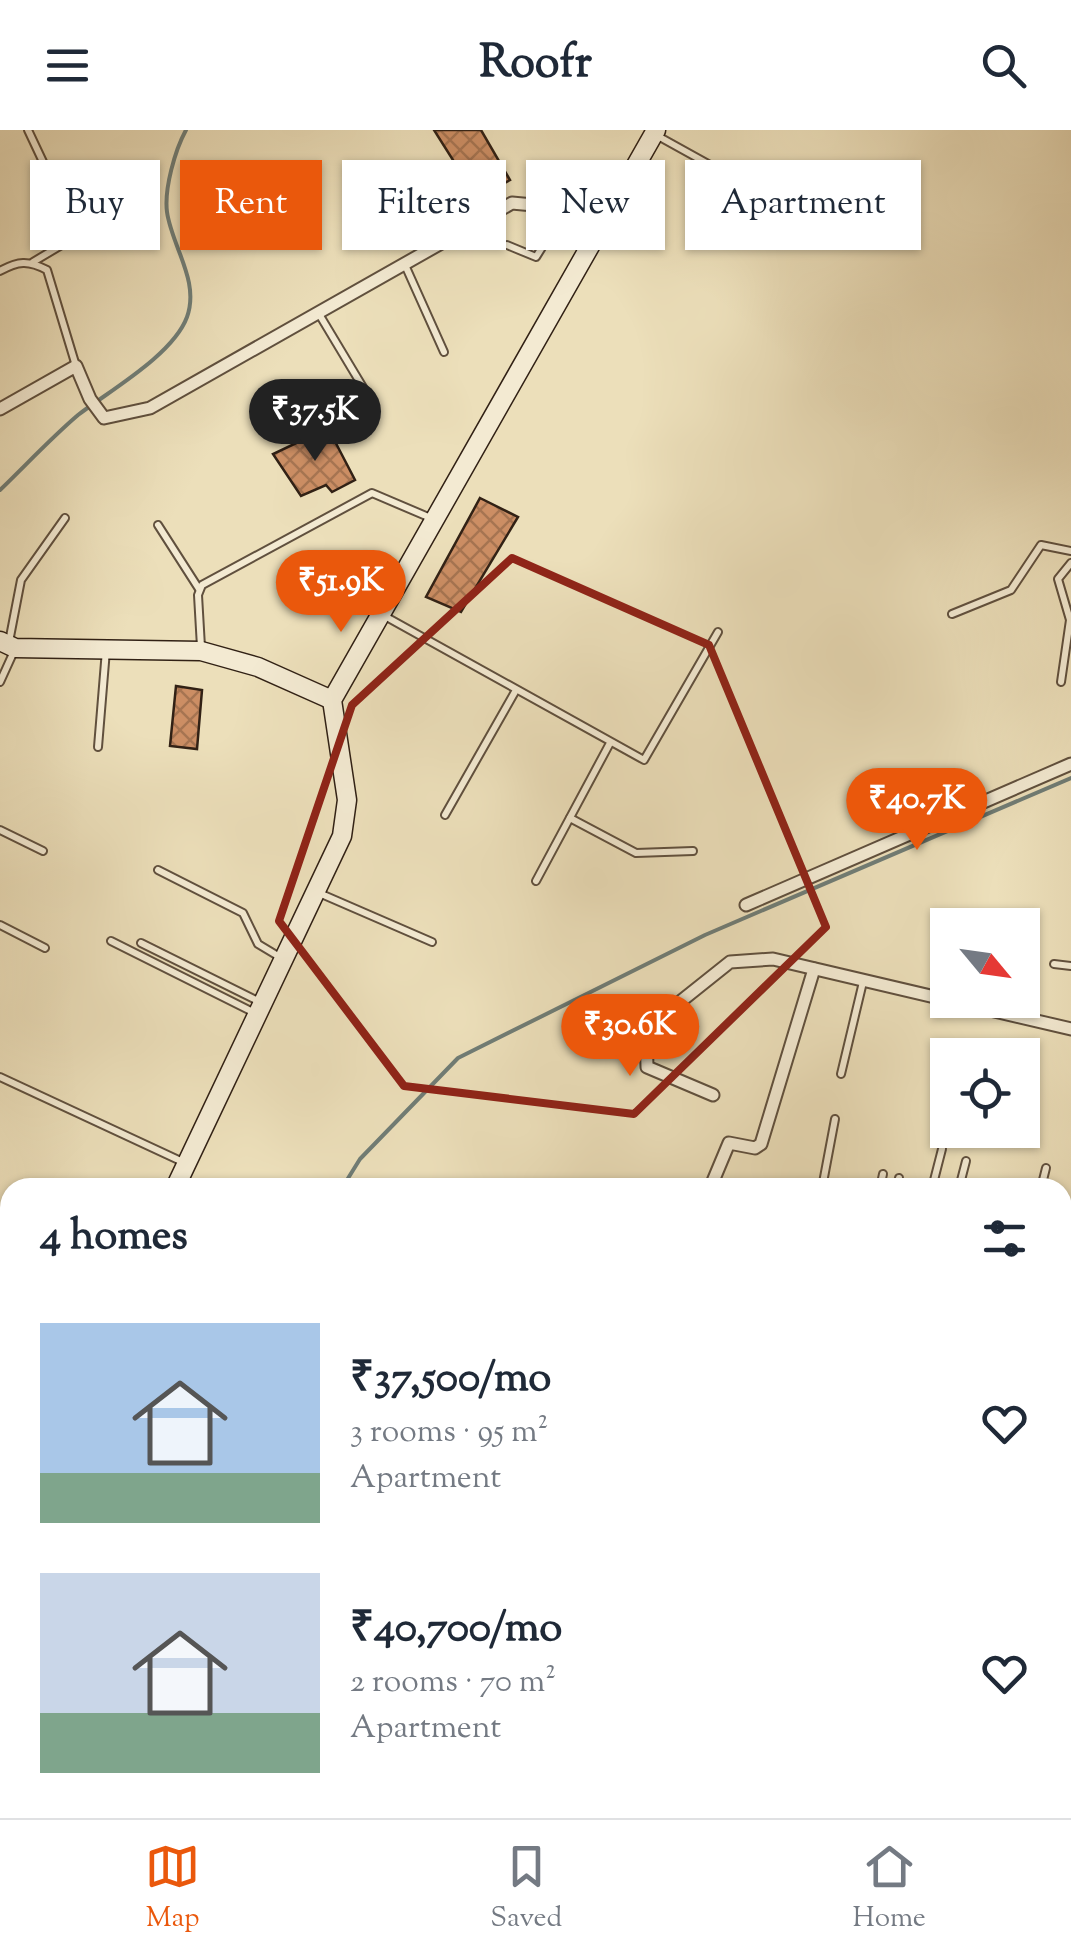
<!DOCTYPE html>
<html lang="en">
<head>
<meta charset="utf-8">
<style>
	:root { --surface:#fff; --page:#f2f2f3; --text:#1f2937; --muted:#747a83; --line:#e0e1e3; --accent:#ea580c }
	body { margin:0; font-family:"Sorts Mill Goudy",serif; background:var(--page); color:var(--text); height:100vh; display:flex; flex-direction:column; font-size:38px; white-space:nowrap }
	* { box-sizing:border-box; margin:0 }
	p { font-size:32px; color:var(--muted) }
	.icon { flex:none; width:55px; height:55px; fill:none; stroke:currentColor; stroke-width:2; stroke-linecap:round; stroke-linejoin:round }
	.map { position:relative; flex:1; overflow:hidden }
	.side { position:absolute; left:0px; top:1048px; width:1072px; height:642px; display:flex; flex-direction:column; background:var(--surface); border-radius:30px 30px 0 0; box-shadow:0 2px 8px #0004 }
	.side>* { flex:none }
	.banner { position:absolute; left:30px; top:30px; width:1012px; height:90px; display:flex; gap:20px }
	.needle { width:65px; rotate:119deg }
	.buttons { position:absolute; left:930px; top:778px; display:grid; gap:20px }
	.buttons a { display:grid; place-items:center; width:110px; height:110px; border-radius:0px; background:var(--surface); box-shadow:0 2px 8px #0004; font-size:50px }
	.price { position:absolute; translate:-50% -85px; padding:0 22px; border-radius:35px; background:var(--accent); color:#fff; font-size:32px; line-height:65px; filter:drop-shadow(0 2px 5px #0008) }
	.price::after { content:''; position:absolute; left:50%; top:60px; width:30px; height:22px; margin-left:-15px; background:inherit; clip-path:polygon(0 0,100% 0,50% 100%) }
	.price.current { background:#222; color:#fff }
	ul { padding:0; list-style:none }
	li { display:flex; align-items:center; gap:30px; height:250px; padding:0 40px }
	li span { display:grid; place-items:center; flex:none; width:280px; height:200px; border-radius:0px; color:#555 }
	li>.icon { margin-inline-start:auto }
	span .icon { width:120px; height:120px; fill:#fffc; stroke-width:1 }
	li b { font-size:42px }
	h2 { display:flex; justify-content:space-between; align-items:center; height:120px; padding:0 40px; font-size:42px }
	.tag { padding:0 35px; border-radius:0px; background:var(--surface); box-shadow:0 2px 8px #0004; font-size:35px; line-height:90px }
	.tag.current { background:var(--accent); color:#fff }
	header { display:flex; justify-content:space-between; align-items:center; height:130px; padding:0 40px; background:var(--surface); font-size:45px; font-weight:800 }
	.tab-bar { display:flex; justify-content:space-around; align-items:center; height:140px; border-top:2px solid var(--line); background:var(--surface); font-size:28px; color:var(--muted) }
	.tab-bar a { display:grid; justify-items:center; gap:5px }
	.tab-bar .current { color:var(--accent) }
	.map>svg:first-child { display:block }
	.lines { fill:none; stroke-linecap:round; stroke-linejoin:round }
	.stream { stroke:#707d76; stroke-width:4 }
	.building { fill:url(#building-cross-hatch); stroke:#312115; stroke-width:2.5 }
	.lane-casing { stroke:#60503e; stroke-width:10 }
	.street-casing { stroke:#60503e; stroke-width:15 }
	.secondary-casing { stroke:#312115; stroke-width:21 }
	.lane { stroke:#f3ead2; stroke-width:6 }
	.street { stroke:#f3ead2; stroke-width:11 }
	.secondary { stroke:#f3ead2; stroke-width:18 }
	.marked { fill:none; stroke:#8f2418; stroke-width:8; stroke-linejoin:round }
</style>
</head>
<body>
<header><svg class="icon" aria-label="menu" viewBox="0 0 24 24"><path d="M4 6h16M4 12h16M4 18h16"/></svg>Roofr<svg class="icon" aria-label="search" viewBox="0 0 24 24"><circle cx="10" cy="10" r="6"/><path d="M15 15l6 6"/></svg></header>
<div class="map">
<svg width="1071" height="1688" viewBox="0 0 1071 1688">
	<defs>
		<pattern id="building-cross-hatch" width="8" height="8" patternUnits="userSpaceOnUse" patternTransform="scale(2.5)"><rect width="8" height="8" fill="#cc8e64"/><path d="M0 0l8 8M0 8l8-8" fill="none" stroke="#a67451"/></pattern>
	</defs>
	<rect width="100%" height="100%" fill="#ecdfba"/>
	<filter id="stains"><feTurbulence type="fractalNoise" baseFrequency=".002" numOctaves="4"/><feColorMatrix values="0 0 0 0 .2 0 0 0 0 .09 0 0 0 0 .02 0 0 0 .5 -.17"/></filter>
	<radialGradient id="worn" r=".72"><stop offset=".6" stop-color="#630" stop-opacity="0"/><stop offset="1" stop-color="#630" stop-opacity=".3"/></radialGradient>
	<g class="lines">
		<!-- stream -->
		<g class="stream">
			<path d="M0 360C26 335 51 308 78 285 109 261 173 225 187 187 200 151 172 117 167 82 164 59 175 20 186 0"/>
			<polyline points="342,1058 360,1029 458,928 705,805 1071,648"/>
			<polyline points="0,1672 10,1654"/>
		</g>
	</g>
	<!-- building -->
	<g class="building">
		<polygon points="434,0 481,0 510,50 477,68"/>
		<polygon points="328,298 355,350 332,362 326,355 301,366 273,324"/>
		<polygon points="480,368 518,387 461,482 426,467"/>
		<polygon points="176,556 202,560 197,619 170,616"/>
	</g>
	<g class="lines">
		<defs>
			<g id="lane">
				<polyline points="28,0 44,34"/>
				<polyline points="656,5 721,41"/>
				<polyline points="507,115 536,127 561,87"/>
				<polyline points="33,132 122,79"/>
				<polyline points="405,135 444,222"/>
				<path d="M0 141C18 131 28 130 47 140L76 236"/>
				<polyline points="319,184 364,259"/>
				<polyline points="158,395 199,459"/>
				<polyline points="381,484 644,630 718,502"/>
				<polyline points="952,484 1011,460 1041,415 1071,421"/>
				<polyline points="9,512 21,450 65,388"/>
				<polyline points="201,517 198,465 202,455 372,363 433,389"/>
				<polyline points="0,552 15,519"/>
				<polyline points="1061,552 1070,490 1058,449 1071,433"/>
				<polyline points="98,617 106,520"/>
				<polyline points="445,685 516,560"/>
				<polyline points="570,688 636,723 693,721"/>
				<polyline points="0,700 43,721"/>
				<polyline points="158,740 243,783 258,814 283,829"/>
				<polyline points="536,751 610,613"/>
				<polyline points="319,763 432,812"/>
				<polyline points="0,795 45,818"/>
				<polyline points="111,811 257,884"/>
				<polyline points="141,813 260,872"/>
				<polyline points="1054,834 1071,836"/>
				<polyline points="841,944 863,852"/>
				<polyline points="0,947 185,1033"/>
				<polyline points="822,1058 835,989"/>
				<polyline points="880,1058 883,1044"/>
				<polyline points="897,1058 899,1048"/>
				<polyline points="932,1058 942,1019"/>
				<polyline points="959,1058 966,1031"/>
				<polyline points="1041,1058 1046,1038"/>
				<polyline points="0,1125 10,1129"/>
				<polyline points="0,1177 10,1181"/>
				<polyline points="0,1389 10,1394"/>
				<polyline points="216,1688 220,1680"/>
				<polyline points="453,1688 453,1680"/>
				<polyline points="1035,1688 1036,1680"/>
			</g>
			<g id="street">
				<polyline points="0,279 76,236 90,269 104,288 150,278 512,73 544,76 596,107"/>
				<polyline points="746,775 1071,634"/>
				<polyline points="713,965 647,937 646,899 730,832 773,829 1071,899"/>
				<polyline points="428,1056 431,1058"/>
				<polyline points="711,1056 729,1013 755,1018 761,1014 814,839"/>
				<polyline points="1062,1168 1071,1161"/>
			</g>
			<g id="secondary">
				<polyline points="0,511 15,518 201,521 258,537 332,570"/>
				<polyline points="175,1058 342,706 347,670 332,570 656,0"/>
				<polyline points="0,1426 10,1407"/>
				<polyline points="0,1524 10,1529"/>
				<polyline points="1062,1623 1071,1623"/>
			</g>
		</defs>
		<!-- lane casing -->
		<use href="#lane" class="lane-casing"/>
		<!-- street casing -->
		<use href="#street" class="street-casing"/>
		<!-- secondary casing -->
		<use href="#secondary" class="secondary-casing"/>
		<!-- lane -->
		<use href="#lane" class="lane"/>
		<!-- street -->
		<use href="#street" class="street"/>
		<!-- secondary -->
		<use href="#secondary" class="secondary"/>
	</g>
	<!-- marked area -->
	<path class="marked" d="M512 428 709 515 826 797 634 984 404 956 279 791 352 575Z"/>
	<rect width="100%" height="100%" filter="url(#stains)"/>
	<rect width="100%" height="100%" fill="url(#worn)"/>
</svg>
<div class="buttons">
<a><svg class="needle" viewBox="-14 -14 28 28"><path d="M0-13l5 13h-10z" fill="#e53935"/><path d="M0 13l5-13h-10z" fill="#747a83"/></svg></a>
<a><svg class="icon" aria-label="locate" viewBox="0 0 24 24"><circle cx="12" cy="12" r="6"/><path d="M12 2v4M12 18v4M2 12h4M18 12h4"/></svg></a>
</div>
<b class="price current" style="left:315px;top:334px">₹37.5K</b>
<b class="price" style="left:341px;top:505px">₹51.9K</b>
<b class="price" style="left:917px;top:723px">₹40.7K</b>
<b class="price" style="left:630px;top:949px">₹30.6K</b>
<div class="banner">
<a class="tag">Buy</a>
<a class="tag current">Rent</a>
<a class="tag">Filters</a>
<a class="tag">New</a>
<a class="tag">Apartment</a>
</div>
<section class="side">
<h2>4 homes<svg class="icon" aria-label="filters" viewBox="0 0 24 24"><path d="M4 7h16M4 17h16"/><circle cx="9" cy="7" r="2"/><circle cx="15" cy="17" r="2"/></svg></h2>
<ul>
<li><span style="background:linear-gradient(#a9c7e8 75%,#7fa58c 0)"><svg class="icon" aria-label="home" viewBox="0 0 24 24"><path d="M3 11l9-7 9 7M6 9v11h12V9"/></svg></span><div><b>₹37,500/mo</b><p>3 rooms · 95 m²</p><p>Apartment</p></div><svg class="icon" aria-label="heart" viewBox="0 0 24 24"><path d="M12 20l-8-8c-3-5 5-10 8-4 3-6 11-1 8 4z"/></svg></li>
<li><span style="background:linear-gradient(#c9d6e8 70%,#7fa58c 0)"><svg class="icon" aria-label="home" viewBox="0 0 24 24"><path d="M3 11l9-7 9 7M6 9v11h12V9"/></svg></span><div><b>₹40,700/mo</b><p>2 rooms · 70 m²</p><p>Apartment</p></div><svg class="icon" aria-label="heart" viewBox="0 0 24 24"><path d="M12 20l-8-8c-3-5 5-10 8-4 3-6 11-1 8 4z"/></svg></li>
</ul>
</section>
</div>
<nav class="tab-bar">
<a class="current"><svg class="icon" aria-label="map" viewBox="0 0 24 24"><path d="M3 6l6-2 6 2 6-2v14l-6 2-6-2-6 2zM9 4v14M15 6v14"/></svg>Map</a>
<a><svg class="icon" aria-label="saved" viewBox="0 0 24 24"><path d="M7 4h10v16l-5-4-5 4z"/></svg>Saved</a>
<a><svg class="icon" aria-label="home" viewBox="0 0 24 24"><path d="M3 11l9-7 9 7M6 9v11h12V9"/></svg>Home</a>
</nav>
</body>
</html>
